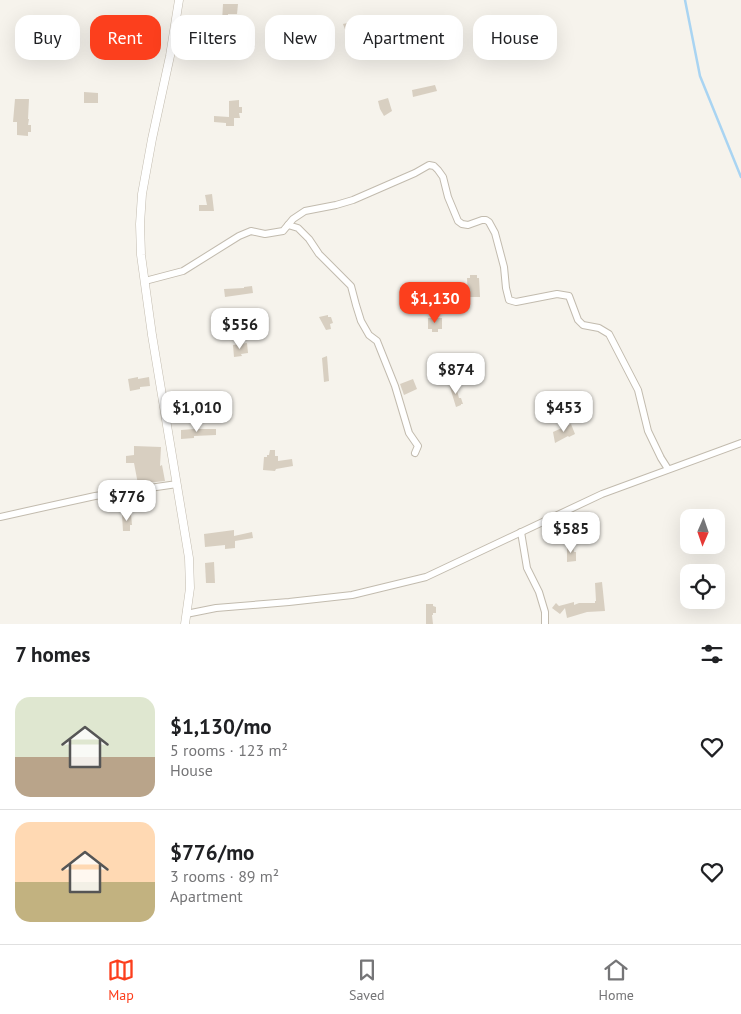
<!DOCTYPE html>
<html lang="en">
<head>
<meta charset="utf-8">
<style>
	:root { --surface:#fff; --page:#f6f6f6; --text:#202124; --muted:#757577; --line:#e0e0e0; --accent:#fc3f1d }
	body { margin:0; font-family:"PT Sans",sans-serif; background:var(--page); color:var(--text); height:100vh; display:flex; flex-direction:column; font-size:19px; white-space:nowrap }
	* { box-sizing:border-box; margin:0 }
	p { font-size:16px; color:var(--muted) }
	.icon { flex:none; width:28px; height:28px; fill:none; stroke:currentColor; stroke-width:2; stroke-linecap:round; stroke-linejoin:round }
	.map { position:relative; height:624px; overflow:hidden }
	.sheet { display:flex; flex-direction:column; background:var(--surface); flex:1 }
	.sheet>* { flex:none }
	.guide { position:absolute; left:15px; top:15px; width:711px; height:45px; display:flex; gap:10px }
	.needle { width:32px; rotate:182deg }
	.fabs { position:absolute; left:680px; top:509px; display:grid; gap:10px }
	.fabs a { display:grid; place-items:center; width:45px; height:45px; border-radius:10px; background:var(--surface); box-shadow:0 5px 20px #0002; font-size:25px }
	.price { position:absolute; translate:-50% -42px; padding:0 11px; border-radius:10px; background:#fff; color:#222; font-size:16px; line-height:32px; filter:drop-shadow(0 1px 2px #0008) }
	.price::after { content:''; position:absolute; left:50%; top:30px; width:15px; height:11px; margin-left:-8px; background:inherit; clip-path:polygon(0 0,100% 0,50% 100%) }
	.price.selected { background:var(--accent); color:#fff }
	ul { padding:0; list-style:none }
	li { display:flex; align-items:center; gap:15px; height:125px; padding:0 15px }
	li+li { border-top:1px solid var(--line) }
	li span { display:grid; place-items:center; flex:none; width:140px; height:100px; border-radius:15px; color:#555 }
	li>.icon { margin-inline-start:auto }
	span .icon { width:60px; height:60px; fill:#fffc; stroke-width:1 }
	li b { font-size:21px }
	h2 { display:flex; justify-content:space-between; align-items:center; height:60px; padding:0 15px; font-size:21px }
	.pill { padding:0 18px; border-radius:15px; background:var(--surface); box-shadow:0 5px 20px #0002; font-size:18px; line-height:45px }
	.pill.selected { background:var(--accent); color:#fff }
	.dock { display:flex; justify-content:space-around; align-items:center; height:70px; border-top:1px solid var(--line); background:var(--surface); font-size:14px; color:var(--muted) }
	.dock a { display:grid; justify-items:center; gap:2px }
	.dock .selected { color:var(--accent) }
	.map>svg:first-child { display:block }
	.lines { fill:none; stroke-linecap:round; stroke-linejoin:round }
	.stream { stroke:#a9d4f2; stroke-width:2.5 }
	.building { fill:#d8cfc1 }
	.minor-casing { stroke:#c2bbae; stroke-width:8 }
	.tertiary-casing { stroke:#c2bbae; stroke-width:9 }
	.minor { stroke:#fff; stroke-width:6 }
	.tertiary { stroke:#fff; stroke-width:8 }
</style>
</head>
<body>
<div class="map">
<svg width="741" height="624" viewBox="0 0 741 624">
	<rect width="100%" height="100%" fill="#f6f3ec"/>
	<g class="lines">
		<!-- stream -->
		<polyline class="stream" points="685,0 700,76 741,177"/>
	</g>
	<!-- building -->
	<g class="building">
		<polygon points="223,4 238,4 237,14 228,14 228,31 219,31 219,22 222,22"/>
		<polygon points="367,17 368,17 376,38 377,45 368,46"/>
		<polygon points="361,20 363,28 346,32 343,24"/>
		<polygon points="254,37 255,47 195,55 194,44"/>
		<polygon points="435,85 437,91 413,97 412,90"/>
		<polygon points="84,92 98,93 98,103 84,103"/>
		<polygon points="388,98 392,111 384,116 380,109 378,101"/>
		<polygon points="15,99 29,99 28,119 29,119 28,125 31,125 31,132 28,132 28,136 17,135 17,122 13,122"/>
		<polygon points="239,100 239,107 242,107 242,113 239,113 240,118 234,118 234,126 226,126 226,123 214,122 214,116 229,117 229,101"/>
		<polygon points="212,194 214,211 199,211 199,205 207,205 205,195"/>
		<polygon points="470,275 477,275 477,278 479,278 480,297 468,297 467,278 470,278"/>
		<polygon points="252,286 253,293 225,297 224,289 244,288 244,287"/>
		<polygon points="328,315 328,317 331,317 333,323 330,324 331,329 326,330 319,317"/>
		<polygon points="428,318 442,318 442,329 438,329 438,332 432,332 432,329 428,329"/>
		<polygon points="247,343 248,353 241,354 242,356 234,357 233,345"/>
		<polygon points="327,356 329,381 324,382 322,358"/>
		<polygon points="138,377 138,379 149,377 150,386 140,387 140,389 130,391 128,379"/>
		<polygon points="413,379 417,389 404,395 400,384"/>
		<polygon points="455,383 459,398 461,398 463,404 461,404 461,405 456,407 449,384"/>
		<polygon points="571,424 575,434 569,437 568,436 555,443 553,432"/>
		<polygon points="194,429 216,429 216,435 194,436 194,438 181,439 181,430"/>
		<polygon points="134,446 161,447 160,466 162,465 165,481 138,484 134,463 126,463 126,456 134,455"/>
		<polygon points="270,450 275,450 275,456 278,456 278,461 292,459 293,466 276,469 275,471 263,470 264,457 267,457 267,455 269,455"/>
		<polygon points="131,514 132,525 130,525 130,531 123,531 122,515"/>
		<polygon points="234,530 234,536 252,532 253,538 235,541 235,548 225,549 225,545 205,547 204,534"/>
		<polygon points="567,546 573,546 574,552 576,552 576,561 567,562"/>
		<polygon points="214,562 215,583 206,583 205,563"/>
		<polygon points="602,582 605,611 587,612 567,618 565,608 560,614 552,608 556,603 559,606 574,602 574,605 579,603 595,603 595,601 596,601 595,583"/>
		<polygon points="426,604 433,604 433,606 436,607 436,613 433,613 433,615 432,615 433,624 426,624"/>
	</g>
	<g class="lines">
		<defs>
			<g id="minor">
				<polyline points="288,225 298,228 309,239 319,254 351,286 356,305 361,321 369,335 377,341 395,386 409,433 418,446 415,453"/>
				<polyline points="145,281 183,271 239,236 251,231 265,234 283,231 293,219 305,211 336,205 353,200 415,173 429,165 434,166 438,170 443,177 448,197 458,221 462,224 468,225 482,220 486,220 489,222 495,233 504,267 506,288 509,300 516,302 557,294 569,296 578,320 583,325 599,328 609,334 638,390 648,431 661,458 668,469"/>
				<polyline points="0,517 95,496 177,484"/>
				<polyline points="521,532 527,568 539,592 545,612 545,624"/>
				<polyline points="186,614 216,608 289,602 352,595 426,577 602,494 741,443"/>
			</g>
			<polyline id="tertiary" points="179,0 170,56 152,139 142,194 140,224 141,255 152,335 189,558 190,588 185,624"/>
		</defs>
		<!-- minor casing -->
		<use href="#minor" class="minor-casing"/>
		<!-- tertiary casing -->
		<use href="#tertiary" class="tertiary-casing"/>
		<!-- minor -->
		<use href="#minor" class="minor"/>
		<!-- tertiary -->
		<use href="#tertiary" class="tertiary"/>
	</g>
</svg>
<div class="fabs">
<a><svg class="needle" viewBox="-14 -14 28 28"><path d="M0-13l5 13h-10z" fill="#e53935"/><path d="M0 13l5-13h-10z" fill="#757577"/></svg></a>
<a><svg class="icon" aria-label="locate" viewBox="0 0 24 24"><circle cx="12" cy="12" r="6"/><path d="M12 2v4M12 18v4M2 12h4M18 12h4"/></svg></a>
</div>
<b class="price selected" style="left:435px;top:324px">$1,130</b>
<b class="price" style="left:240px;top:350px">$556</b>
<b class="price" style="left:456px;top:395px">$874</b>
<b class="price" style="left:197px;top:433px">$1,010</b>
<b class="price" style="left:564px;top:433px">$453</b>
<b class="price" style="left:127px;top:522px">$776</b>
<b class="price" style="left:571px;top:554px">$585</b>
<div class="guide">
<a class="pill">Buy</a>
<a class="pill selected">Rent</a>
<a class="pill">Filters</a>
<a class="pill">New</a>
<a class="pill">Apartment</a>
<a class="pill">House</a>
</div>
</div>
<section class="sheet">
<h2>7 homes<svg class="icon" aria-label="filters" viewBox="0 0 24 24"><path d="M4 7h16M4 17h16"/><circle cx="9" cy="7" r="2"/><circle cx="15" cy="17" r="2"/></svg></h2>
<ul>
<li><span style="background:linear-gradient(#dfe7d0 60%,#b9a48a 0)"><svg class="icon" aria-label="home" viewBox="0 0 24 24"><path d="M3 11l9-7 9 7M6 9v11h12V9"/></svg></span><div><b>$1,130/mo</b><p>5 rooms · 123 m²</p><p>House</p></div><svg class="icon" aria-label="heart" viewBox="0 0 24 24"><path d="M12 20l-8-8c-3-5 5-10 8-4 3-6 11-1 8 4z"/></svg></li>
<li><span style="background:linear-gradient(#ffd9b3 60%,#c2b280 0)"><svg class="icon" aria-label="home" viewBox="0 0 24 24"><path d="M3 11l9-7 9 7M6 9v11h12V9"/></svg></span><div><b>$776/mo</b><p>3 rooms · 89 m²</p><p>Apartment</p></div><svg class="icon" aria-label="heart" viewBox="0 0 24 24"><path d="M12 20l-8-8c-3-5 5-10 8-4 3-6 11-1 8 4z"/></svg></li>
</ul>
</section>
<nav class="dock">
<a class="selected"><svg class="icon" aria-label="map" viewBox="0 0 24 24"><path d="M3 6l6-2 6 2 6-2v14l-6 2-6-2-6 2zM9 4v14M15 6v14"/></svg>Map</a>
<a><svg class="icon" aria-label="saved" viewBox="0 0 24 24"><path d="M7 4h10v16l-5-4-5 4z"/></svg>Saved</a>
<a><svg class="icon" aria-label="home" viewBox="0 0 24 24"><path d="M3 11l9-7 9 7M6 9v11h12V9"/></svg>Home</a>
</nav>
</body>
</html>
